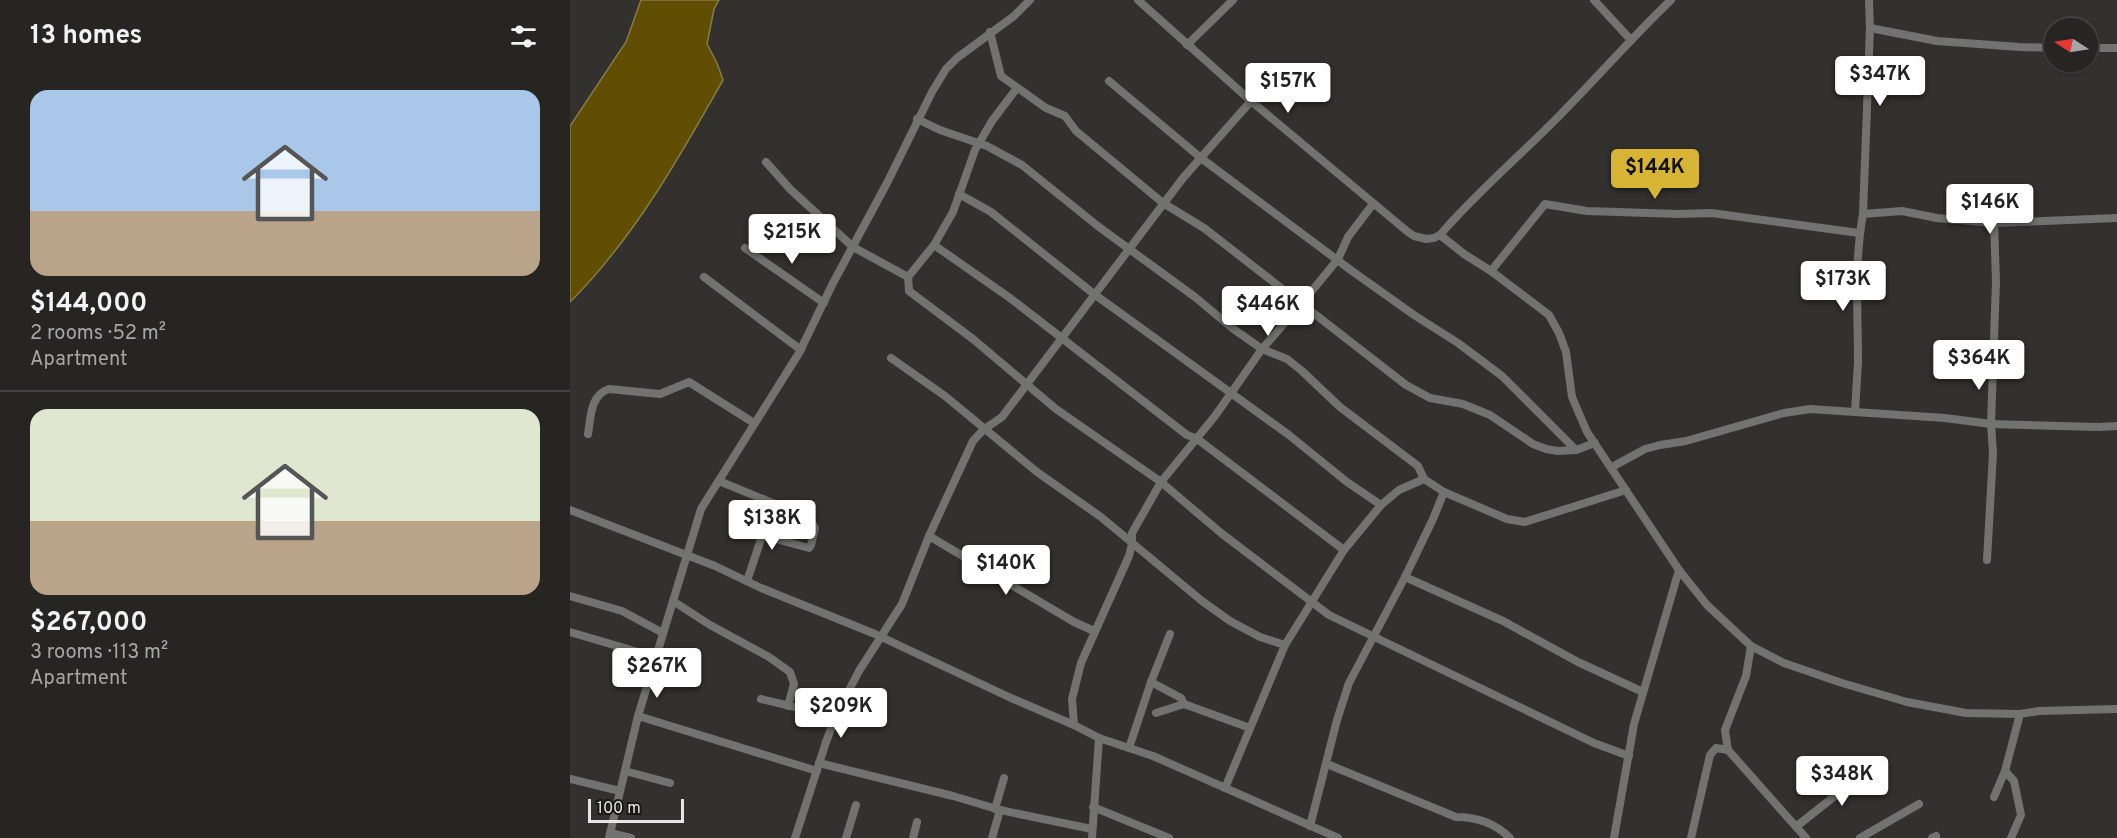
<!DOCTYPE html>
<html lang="en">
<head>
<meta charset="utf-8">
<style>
	:root { --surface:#262522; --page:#2e2d2a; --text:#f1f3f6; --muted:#a4a5a5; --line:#424240; --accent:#d7b434 }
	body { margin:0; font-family:Overpass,sans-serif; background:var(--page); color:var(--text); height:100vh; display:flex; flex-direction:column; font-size:22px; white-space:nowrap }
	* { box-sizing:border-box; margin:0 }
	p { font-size:20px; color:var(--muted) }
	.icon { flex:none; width:33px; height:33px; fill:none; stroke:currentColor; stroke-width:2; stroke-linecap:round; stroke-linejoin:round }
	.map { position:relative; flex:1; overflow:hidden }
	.sheet { display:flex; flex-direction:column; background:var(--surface); width:570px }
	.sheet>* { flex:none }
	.needle { width:39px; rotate:282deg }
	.tools { position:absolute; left:1474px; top:18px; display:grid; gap:12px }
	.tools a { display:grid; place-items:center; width:54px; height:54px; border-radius:50%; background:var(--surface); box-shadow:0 2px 4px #0004,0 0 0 2px var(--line); font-size:30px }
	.scale { position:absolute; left:18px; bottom:15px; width:96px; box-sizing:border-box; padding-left:6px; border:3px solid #e7e6e4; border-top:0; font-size:16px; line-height:21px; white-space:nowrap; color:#e7e6e4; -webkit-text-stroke:4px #191917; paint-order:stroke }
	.price { position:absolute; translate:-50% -51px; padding:0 14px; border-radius:6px; background:#fff; color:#222; font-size:20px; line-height:39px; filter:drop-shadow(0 2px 3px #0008) }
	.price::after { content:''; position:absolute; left:50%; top:36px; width:18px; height:14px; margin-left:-9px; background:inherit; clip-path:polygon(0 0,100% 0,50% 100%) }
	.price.current { background:var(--accent); color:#111 }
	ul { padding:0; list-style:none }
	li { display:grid; align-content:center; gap:12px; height:318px; padding:0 30px }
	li+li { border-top:2px solid var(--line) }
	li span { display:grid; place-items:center; height:186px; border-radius:18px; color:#555 }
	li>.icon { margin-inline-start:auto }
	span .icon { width:108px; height:108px; fill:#fffc; stroke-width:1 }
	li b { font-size:26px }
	h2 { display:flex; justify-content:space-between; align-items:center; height:72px; padding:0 30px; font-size:26px }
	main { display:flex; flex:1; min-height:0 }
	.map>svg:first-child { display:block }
	.water { fill:#604e03; stroke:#887c46; stroke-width:1.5 }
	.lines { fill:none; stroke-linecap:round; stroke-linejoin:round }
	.minor { stroke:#727270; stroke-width:8 }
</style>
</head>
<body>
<main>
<section class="sheet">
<h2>13 homes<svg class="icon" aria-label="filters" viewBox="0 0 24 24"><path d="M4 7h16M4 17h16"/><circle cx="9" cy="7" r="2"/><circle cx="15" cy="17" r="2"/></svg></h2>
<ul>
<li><span style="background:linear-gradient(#a9c7e8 65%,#b9a48a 0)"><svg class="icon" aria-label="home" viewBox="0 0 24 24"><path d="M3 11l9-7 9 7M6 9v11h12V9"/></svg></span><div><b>$144,000</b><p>2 rooms · 52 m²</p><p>Apartment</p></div></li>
<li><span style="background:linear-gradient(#dfe7d0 60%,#b9a48a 0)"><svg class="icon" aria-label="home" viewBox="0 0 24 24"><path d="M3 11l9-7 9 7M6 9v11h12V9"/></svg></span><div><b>$267,000</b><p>3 rooms · 113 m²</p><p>Apartment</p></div></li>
</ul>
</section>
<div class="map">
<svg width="1547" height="838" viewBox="0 0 1547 838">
	<rect width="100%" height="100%" fill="#32312d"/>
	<!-- water -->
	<path class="water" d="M71 0H149L144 9 137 44 147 63 153 80C109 158 64 238 0 302V126L56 42Z"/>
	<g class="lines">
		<!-- minor -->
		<g class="minor">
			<path d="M568 0 681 101 838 232 844 236 856 239 864 238 870 235C907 192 950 156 990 115 1028 77 1062 37 1101 0"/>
			<polyline points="1024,0 1060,39"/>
			<polyline points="1300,28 1367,41 1450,47 1485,48"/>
			<polyline points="420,32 431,76 476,108 495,116 506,131 593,203 634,228 836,385 860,398 893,404 920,415 963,444 976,449 988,451 1006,450 1025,443"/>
			<polyline points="617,45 663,0"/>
			<polyline points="1518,48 1547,48"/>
			<polyline points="539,81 631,158 782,271 844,315 888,343 932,376 1006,450"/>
			<polyline points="347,119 370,130 417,146 452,165 529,227 625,297 662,328 692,349 717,359 732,371 770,407 848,466 854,479 874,492 937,519 955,522 1056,490"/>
			<polyline points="196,162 220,189 283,247 338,277 364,245 383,212 405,150 422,121 447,88"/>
			<polyline points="389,194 421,212 524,294 719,435 777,482 811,505"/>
			<polyline points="1293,214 1332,211 1367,218 1424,223 1547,218"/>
			<polyline points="870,235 894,254 921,271 979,315 989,333 996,352 1002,397 1017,432 1109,570 1137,605 1181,646 1214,663 1272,683 1337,702 1396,713 1450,714 1469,711 1547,709"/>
			<polyline points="364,245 440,298 595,418 617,435 626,438 774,550"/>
			<polyline points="175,248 254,303"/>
			<polyline points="921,271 975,204 1017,211 1108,214 1141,213 1289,233"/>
			<polyline points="134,277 231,350"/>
			<polyline points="338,277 339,291 403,339 486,409 591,482 651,533 759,615 1024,743 1059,756"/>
			<polyline points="321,358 375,396 467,472 531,517 632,601 660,621 690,637 715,645"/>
			<path d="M1285 412C1286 395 1287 378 1288 362 1288 312 1284 263 1293 214L1300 28 1299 0"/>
			<path d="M18 434C21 417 20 395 39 389L90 394 119 382 184 423"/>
			<polyline points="1042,467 1075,449 1090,445 1116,441 1214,413 1240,409 1375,418 1421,424 1529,427 1547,426"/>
			<polyline points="149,481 239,518 245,528 241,545 239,548 195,536 191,539 177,581"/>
			<polyline points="0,510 145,566 191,588 305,634 441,698 504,725 529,738 583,756 768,838"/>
			<polyline points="359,536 504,622 524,631"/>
			<polyline points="1417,560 1423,453 1421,424 1426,281 1424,223"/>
			<polyline points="835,577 933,621 1008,662 1073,692"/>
			<polyline points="0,596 52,611 93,633"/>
			<polyline points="103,601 140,625 199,657 220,672 224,684 218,706"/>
			<polyline points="0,632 85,657"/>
			<polyline points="581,682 611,698 614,704"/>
			<polyline points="191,699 266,717"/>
			<polyline points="586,713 614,704 680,728"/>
			<polyline points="68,716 247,771"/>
			<polyline points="504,725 502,699 511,663 559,556 562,544 562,533 591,482 645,416 692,349 732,303 768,259 778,237 803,204"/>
			<polyline points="559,748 581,682 600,634"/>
			<polyline points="1158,750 1236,838"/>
			<polyline points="249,763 383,796 430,810 522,829"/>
			<path d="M757 764 886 817C907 817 925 823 940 838"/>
			<polyline points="55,771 100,783"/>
			<polyline points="0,779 50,791"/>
			<polyline points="655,788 715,645 774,550 811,505 829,490 854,479"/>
			<polyline points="1424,797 1435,771"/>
			<polyline points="523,807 599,838"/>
			<polyline points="425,809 434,778"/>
			<polyline points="740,826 767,720 779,683 835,577 863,519 874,492"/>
			<polyline points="1227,826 1300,768"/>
			<polyline points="40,833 61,838"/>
			<polyline points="39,838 68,716 131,509 229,353 263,283 317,183 362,92 376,69 387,58 444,16 460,0"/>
			<polyline points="225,838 256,742 267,713 289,671 332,604 359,536 403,441 413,430 432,417 613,178 681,101"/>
			<polyline points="276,838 286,805"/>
			<polyline points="343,838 347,822"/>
			<polyline points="422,838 430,810"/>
			<polyline points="522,838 529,738"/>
			<polyline points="1044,838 1064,724 1109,570"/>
			<polyline points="1121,838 1140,755 1146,748 1158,750 1155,730 1176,676 1181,646"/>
			<polyline points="1290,838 1349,804"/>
			<polyline points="1362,838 1366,836"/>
			<polyline points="1441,838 1451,815 1444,781 1435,771 1450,714"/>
		</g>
	</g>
</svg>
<div class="tools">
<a><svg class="needle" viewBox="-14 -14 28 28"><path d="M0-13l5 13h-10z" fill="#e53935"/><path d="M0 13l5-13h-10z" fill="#a4a5a5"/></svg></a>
</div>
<div class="scale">100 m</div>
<b class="price" style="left:1310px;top:107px">$347K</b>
<b class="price" style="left:718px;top:114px">$157K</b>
<b class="price current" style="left:1085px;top:200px">$144K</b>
<b class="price" style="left:1420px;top:235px">$146K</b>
<b class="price" style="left:222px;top:265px">$215K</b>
<b class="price" style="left:1273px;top:312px">$173K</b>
<b class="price" style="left:698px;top:337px">$446K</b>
<b class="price" style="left:1409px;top:391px">$364K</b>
<b class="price" style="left:202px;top:551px">$138K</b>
<b class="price" style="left:436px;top:596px">$140K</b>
<b class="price" style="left:87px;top:699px">$267K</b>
<b class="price" style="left:271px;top:739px">$209K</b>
<b class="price" style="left:1272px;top:807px">$348K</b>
</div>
</main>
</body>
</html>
